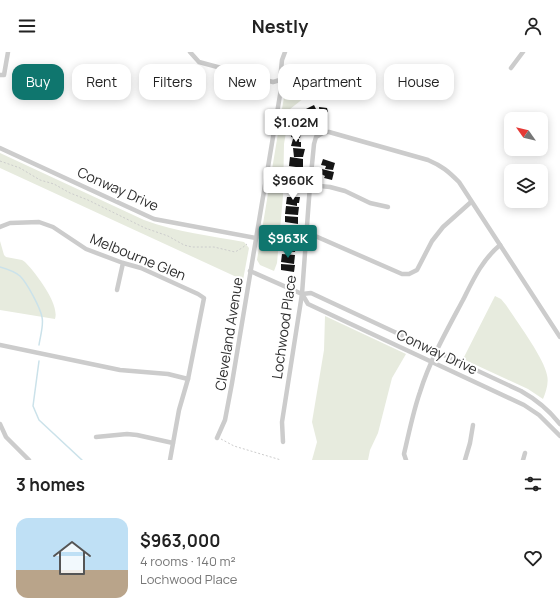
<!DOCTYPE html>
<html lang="en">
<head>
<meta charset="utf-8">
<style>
	:root { --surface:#fff; --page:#f6f6f6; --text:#222; --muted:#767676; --accent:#0f766e }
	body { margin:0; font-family:Manrope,sans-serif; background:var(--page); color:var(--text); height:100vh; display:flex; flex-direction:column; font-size:15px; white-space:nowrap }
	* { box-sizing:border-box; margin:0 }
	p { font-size:13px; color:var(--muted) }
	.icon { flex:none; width:22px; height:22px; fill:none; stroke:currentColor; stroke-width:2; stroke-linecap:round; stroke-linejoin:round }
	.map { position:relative; height:408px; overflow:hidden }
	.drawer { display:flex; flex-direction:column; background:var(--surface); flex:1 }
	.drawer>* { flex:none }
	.hud { position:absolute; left:12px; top:12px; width:536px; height:36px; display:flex; gap:8px }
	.needle { width:26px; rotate:304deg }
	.fabs { position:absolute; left:504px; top:60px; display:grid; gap:8px }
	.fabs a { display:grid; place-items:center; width:44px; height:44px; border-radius:8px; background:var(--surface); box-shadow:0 2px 10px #0003; font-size:20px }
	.price { position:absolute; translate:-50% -34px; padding:0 9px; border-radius:4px; background:#fff; color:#222; font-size:13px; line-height:26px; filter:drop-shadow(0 1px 2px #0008) }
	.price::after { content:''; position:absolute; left:50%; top:24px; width:12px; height:9px; margin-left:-6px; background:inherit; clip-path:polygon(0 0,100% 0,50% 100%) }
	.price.current { background:var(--accent); color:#fff }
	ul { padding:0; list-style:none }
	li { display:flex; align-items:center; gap:12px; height:100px; padding:0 16px }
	li span { display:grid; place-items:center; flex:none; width:112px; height:80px; border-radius:12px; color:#555 }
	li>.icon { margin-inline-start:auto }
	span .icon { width:48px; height:48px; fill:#fffc; stroke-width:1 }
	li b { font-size:17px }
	h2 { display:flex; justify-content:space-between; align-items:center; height:48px; padding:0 16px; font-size:17px }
	.chip { padding:0 14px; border-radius:12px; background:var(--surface); box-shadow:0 2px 10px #0003; font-size:14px; line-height:36px }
	.chip.current { background:var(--accent); color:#fff }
	header { display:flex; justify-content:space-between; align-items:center; height:52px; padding:0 16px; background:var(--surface); font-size:18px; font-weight:700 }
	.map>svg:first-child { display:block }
	.green { fill:#e7ebde }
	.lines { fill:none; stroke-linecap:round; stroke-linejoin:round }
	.stream { stroke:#cbe2ea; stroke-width:1.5 }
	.building { fill:#161616 }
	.path { stroke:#ccc; stroke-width:1; stroke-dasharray:2 2; stroke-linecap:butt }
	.minor { stroke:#ccc; stroke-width:4.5 }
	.labels { text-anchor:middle; stroke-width:4; stroke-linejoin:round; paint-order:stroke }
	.street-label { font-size:14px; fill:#2f2f2f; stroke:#fff }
</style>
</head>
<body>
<header><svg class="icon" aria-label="menu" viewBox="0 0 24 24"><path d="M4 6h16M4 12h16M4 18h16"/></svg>Nestly<svg class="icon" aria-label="person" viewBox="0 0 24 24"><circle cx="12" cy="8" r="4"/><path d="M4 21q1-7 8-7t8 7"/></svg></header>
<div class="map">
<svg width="560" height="408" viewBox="0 0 560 408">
	<rect width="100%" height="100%" fill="#fff"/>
	<!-- green -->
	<g class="green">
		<polygon points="286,33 309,38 307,47 304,46 290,57 284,92 283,144 277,211 274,219 260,213 257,208"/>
		<path d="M0 101 144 168C177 180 211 184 244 190L249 196 243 228 0 116Z"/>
		<path d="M0 189 4 203 6 205 22 208 25 210C35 220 60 252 55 267L0 258Z"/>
		<path d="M495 244 501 247 506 253C517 270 544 306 547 323 549 331 546 340 543 347L528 337 463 307Z"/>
		<polygon points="325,264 406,302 392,326 378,381 370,398 368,408 312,408 317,390 312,370 324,298"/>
	</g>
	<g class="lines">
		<!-- stream -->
		<g class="stream">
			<path d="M0 215C7 217 14 219 20 224 27 231 40 255 42 265 44 273 40 285 39 293"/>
			<polyline points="39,309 33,354 39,368 82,408"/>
		</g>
	</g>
	<!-- building -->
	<g class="building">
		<polygon points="314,53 317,59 315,61 315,63 311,65 306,57"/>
		<polygon points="319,55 327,56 328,60 325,61 325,64 320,65"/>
		<polygon points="298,63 304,67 303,69 305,70 301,75 294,70"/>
		<polygon points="293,77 297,77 297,80 301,81 300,86 291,85"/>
		<polygon points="293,87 299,87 299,90 301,90 301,95 291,94"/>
		<polygon points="293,96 305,97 303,105 294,105"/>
		<polygon points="290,105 303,107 303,116 289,114"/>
		<polygon points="323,107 335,111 333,118 325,117 326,114 321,113"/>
		<polygon points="289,115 302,116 302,122 289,121"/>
		<polygon points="322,117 334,120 332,128 324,126 325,124 321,122"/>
		<polygon points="288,125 302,126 300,135 287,133"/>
		<polygon points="288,135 301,136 300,141 287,141"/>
		<polygon points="287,145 300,145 299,151 297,151 297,154 286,152"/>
		<polygon points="286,154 299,155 298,163 285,162"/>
		<polygon points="285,164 298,165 298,172 285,170"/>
		<polygon points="284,173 298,174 297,183 283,182"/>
		<polygon points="292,183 297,184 296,190 294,190 294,192 283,191 284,184"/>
		<polygon points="283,193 296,194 295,200 282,199"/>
		<polygon points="282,202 295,203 294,212 281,210"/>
		<polygon points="281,212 295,213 294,220 281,218"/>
	</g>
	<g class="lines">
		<!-- path -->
		<g class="path">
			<polyline points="0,109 20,116 40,128 54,132 70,141 88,148 145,176 168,184 184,193 192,195 214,195 235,200 242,196 247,192"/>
			<polyline points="221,387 234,394 281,408"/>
		</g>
		<!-- minor -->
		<g class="minor">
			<polyline points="190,0 199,10 273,30 280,28 282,8 285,0"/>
			<polyline points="511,16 523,0"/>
			<polyline points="0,23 4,23 8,0"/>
			<polyline points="0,96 154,167 256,186"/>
			<polyline points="310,133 330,135 345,139 370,151 388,155"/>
			<polyline points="0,175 10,171 39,170 53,175 86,197 123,211 141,216 198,242 204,246 188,327 179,358 170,408"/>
			<polyline points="306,180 402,222 409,222 417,218 432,189 443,175 471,150"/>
			<path d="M250 219 302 242 311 241 521 339C537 348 549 358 560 372"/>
			<polyline points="117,238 123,211"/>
			<polyline points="302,242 308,252 524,353 539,363 560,384"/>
			<polyline points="0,293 120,318 168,322 188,327"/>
			<polyline points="0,372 6,385 29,408"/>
			<polyline points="96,385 127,382 137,383 173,391"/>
			<polyline points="217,386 225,368 232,331 281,37"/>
			<path d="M283 390 282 370 302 242 310 133 314 92 316 85 324 80H329L428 108C442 114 448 119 459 130L560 285"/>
			<path d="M406 408 404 402C409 381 413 360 420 340 430 308 447 278 463 248 473 228 482 208 500 193"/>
			<polyline points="465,408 470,391 473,373"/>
			<polyline points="523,408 525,401"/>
		</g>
	</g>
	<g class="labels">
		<!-- street labels -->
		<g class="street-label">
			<text transform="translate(118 137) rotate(24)" y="5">Conway Drive</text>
			<text transform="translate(138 205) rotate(22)" y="5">Melbourne Glen</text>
			<text transform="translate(284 275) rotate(-82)" y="5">Lochwood Place</text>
			<text transform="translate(229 282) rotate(-81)" y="5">Cleveland Avenue</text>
			<text transform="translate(437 300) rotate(25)" y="5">Conway Drive</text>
		</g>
	</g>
</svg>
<div class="fabs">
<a><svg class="needle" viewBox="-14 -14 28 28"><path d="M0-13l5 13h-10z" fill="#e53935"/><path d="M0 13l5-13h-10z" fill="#767676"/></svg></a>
<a><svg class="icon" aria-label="layers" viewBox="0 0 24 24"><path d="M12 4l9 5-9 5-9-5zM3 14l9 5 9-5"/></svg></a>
</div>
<b class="price" style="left:296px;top:91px">$1.02M</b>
<b class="price" style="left:293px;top:149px">$960K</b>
<b class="price current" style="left:288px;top:207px">$963K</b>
<div class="hud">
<a class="chip current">Buy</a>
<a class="chip">Rent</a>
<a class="chip">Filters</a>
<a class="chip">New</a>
<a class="chip">Apartment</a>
<a class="chip">House</a>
</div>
</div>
<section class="drawer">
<h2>3 homes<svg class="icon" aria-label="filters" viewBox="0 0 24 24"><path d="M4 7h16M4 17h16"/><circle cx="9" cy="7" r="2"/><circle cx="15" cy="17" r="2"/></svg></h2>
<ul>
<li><span style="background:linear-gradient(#bfe0f5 65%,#b9a48a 0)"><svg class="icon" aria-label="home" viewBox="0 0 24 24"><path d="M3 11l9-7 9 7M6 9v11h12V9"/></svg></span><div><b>$963,000</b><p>4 rooms · 140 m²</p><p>Lochwood Place</p></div><svg class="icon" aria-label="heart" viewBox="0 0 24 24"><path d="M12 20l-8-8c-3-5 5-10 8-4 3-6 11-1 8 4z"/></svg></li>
</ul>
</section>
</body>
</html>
